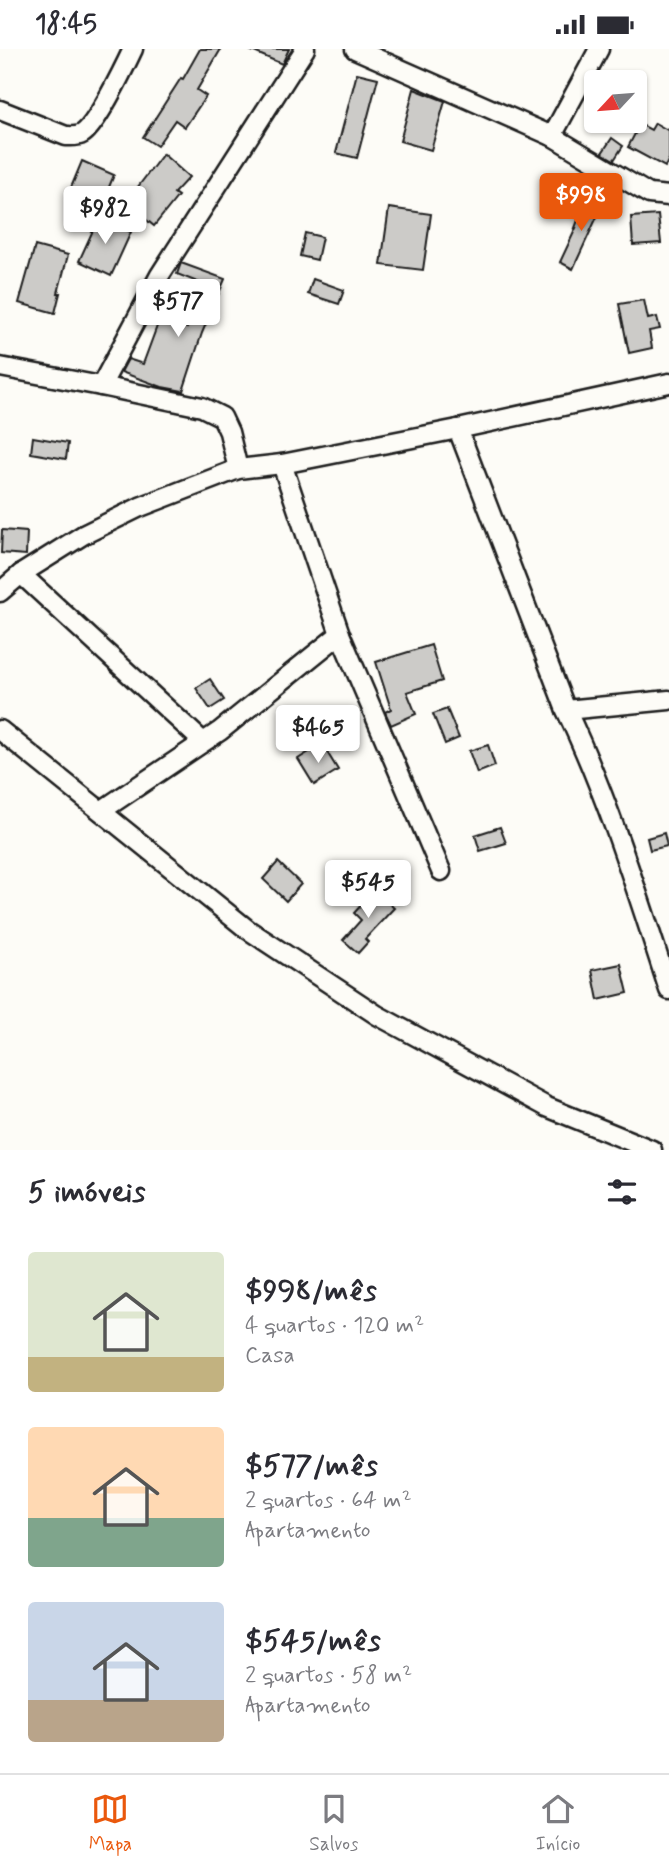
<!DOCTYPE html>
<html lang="pt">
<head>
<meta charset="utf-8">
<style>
	:root { --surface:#fff; --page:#f7f7f7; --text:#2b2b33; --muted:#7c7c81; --line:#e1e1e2; --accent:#ea580c }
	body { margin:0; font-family:Mynerve,sans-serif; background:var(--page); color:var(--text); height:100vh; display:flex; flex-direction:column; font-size:26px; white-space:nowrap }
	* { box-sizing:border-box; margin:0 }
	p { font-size:23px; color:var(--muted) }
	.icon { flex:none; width:38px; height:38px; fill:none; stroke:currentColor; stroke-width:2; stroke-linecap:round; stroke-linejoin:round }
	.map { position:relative; height:1101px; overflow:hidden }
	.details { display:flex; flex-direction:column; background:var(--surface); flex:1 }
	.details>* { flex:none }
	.needle { width:46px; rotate:244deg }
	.buttons { position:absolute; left:584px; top:21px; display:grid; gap:14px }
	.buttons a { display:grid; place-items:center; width:63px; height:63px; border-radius:7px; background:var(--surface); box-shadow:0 2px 5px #0004; font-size:35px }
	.price { position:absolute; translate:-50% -60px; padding:0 16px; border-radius:7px; background:#fff; color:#222; font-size:23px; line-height:46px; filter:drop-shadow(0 2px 4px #0008) }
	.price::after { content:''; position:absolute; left:50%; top:42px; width:21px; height:16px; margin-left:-10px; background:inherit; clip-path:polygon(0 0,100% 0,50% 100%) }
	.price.on { background:var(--accent); color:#fff }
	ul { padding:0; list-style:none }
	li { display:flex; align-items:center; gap:21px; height:175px; padding:0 28px }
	li span { display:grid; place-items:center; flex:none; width:196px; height:140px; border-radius:7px; color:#555 }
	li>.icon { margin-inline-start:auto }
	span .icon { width:84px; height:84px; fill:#fffc; stroke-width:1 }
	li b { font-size:30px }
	h2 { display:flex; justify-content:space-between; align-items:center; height:84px; padding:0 28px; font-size:30px }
	.status { display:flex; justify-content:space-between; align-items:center; height:49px; padding:0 35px; background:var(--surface); direction:ltr }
	.status svg { height:19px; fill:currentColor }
	.tabs { display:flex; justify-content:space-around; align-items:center; height:98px; border-top:2px solid var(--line); background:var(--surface); font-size:19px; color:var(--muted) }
	.tabs a { display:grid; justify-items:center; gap:4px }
	.tabs .on { color:var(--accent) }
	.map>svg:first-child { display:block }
	.building { fill:#cccbc8; stroke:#1c1c1c; stroke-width:2 }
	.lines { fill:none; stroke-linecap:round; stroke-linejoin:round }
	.minor-casing { stroke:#1c1c1c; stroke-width:23 }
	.minor { stroke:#fdfcf7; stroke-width:18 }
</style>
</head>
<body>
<div class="status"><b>18:45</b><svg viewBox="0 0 49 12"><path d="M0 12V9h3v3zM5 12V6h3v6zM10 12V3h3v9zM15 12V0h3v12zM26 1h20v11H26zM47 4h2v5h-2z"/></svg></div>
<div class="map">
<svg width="669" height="1101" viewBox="0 0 669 1101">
	<rect width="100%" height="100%" fill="#fdfcf7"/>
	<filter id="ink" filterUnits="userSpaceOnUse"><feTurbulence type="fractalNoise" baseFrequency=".0143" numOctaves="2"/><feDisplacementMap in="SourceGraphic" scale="14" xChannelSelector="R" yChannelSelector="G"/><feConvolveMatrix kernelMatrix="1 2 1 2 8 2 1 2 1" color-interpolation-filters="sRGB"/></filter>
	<g filter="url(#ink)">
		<!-- building -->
		<g class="building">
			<polygon points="200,0 221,0 197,41 206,47 185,78 175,71 157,97 143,88 181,29 183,30"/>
			<polygon points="247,0 289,0 282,15"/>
			<polygon points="357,24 378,29 357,109 336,104"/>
			<polygon points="414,40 445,52 431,101 400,92"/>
			<polygon points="655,74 669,82 669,110 665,118 628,98 640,75 651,81"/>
			<polygon points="612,89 623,97 614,111 602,104"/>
			<polygon points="163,105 189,128 174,144 178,147 154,177 132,159 144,145 137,139"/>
			<polygon points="82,112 114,126 102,155 70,141"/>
			<polygon points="586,150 602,157 573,220 560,213 576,179 575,179"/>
			<polygon points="389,159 431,165 423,221 381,216"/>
			<polygon points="658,166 661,194 633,196 631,168"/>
			<polygon points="99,168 131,183 111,227 79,212"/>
			<polygon points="305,184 322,188 317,211 300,207"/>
			<polygon points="35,197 68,206 58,244 60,244 55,264 19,254"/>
			<polygon points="181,214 225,230 202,284 183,342 162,338 121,323 128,310 143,315 160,269 187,279 205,236 177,225"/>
			<polygon points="313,230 344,241 339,255 308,245"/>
			<polygon points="644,251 648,270 657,268 660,280 649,282 652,299 629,304 619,255"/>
			<polygon points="33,388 68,394 66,410 31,404"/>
			<polygon points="2,481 27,483 26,506 1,504"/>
			<polygon points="431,596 442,632 407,643 416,665 391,676 385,663 391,660 376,613"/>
			<polygon points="210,630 224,651 210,660 196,639"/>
			<polygon points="447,660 459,689 445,695 433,665"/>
			<polygon points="322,695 338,721 314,736 298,710"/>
			<polygon points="488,696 495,717 477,724 469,702"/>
			<polygon points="500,778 506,794 480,802 475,786"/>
			<polygon points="664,784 667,797 650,801 647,789"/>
			<polygon points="278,813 301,835 286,852 263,830"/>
			<polygon points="375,841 394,859 365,890 368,893 358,904 343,891 361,871 354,864"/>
			<polygon points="621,915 628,944 598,951 592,921"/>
		</g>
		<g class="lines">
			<defs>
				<g id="minor">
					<polyline points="355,0 552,87 649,145 669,147"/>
					<path d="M0 61 66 87C71 87 77 88 82 85 96 77 125 17 133 0"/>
					<polyline points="552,87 599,0"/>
					<polyline points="0,318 101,337 202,358 222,368 229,383 238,420"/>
					<polyline points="101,337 160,226 305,0"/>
					<path d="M458 380 566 661C609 751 638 846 669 941"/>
					<polyline points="282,415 340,585 441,822"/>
					<polyline points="21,525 203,693"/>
					<polyline points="0,543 21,525 83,486 140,458 238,420 282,415 458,380 669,334"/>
					<polyline points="566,661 669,651"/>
					<polyline points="0,681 247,880 377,966 547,1058 652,1101"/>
					<polyline points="101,762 220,682 340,585"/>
				</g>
			</defs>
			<!-- minor casing -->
			<use href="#minor" class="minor-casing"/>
			<!-- minor -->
			<use href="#minor" class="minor"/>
		</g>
	</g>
</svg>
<div class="buttons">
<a><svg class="needle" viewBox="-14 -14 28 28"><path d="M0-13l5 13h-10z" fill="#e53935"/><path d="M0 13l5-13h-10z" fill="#7c7c81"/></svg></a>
</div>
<b class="price on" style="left:581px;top:184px">$998</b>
<b class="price" style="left:105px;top:197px">$982</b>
<b class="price" style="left:178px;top:290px">$577</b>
<b class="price" style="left:318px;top:716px">$465</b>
<b class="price" style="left:368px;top:871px">$545</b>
</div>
<section class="details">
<h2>5 imóveis<svg class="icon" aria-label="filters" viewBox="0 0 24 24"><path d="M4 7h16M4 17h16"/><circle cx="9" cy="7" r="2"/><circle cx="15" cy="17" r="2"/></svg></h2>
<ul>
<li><span style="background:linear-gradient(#dfe7d0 75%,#c2b280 0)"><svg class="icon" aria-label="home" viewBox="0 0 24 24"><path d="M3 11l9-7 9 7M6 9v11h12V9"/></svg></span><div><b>$998/mês</b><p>4 quartos · 120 m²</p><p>Casa</p></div></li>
<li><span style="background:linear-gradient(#ffd9b3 65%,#7fa58c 0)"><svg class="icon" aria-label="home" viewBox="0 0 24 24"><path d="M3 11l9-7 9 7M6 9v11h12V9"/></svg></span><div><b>$577/mês</b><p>2 quartos · 64 m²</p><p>Apartamento</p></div></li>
<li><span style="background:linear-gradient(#c9d6e8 70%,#b9a48a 0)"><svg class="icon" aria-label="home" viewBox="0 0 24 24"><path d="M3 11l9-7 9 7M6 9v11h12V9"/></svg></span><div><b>$545/mês</b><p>2 quartos · 58 m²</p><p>Apartamento</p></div></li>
</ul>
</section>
<nav class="tabs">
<a class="on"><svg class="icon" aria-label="map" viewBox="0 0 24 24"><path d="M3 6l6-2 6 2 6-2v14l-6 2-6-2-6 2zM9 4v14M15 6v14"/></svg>Mapa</a>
<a><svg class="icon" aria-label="saved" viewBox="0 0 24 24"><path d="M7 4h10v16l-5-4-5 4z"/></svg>Salvos</a>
<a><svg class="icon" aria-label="home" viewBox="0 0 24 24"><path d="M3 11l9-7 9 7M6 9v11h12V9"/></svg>Início</a>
</nav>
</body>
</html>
